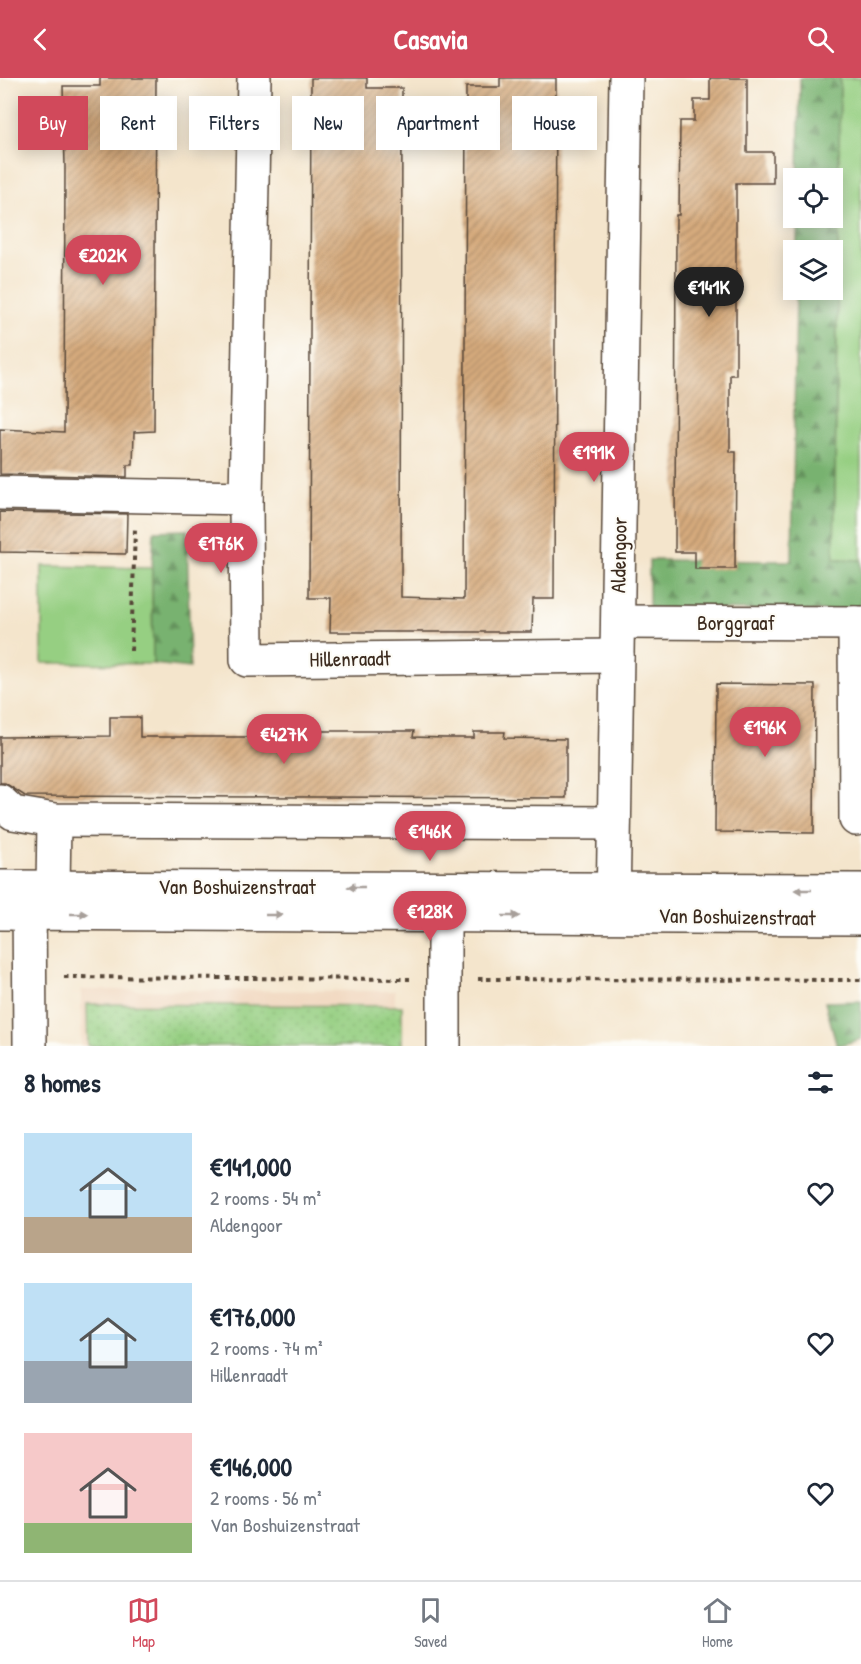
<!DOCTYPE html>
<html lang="en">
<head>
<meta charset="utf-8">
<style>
	:root { --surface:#fff; --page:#f2f2f3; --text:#1f2937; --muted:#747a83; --line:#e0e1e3; --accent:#d1495b }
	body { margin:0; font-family:"Patrick Hand",sans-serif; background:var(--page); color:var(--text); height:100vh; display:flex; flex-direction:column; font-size:22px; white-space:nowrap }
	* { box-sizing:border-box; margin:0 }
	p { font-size:20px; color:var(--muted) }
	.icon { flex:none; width:33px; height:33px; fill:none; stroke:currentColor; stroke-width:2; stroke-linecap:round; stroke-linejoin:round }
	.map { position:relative; height:968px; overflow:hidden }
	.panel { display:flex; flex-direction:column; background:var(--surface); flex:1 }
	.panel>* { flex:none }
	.banner { position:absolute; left:18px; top:18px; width:825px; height:54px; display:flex; gap:12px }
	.buttons { position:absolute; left:783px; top:90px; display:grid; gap:12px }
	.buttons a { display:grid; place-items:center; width:60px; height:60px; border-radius:0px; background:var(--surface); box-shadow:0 3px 15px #0003; font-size:30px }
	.price { position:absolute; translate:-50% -51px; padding:0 14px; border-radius:21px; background:var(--accent); color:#fff; font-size:20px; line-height:39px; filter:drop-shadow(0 2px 3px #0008) }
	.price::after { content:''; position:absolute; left:50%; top:36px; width:18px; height:14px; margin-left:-9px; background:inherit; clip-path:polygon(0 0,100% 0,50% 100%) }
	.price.selected { background:#222; color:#fff }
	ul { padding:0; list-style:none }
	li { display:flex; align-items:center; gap:18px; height:150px; padding:0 24px }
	li span { display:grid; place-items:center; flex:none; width:168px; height:120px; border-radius:0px; color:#555 }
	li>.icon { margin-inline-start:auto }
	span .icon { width:72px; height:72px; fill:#fffc; stroke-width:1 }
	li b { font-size:26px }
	h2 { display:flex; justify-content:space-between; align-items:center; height:72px; padding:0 24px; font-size:26px }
	.tag { padding:0 21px; border-radius:0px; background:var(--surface); box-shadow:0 3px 15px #0003; font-size:21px; line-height:54px }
	.tag.selected { background:var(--accent); color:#fff }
	header { display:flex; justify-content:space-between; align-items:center; height:78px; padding:0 24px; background:var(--accent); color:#fff; font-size:27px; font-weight:800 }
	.menu { display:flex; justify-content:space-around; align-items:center; height:84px; border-top:2px solid var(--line); background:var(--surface); font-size:16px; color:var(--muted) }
	.menu a { display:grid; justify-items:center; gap:3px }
	.menu .selected { color:var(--accent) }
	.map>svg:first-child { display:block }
	.built { fill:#f0d5bc }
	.green { fill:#96cf82; stroke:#687c50; stroke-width:1.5 }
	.forest { fill:url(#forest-firs); stroke:#5a6e47; stroke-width:1.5 }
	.garden { fill:url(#garden-dots); stroke:#687c50; stroke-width:1.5 }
	.building { fill:url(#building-hatch) }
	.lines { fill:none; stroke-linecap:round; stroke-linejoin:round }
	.minor-casing { stroke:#574638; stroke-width:36 }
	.path { stroke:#574638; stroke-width:4; stroke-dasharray:4.5 4.5; stroke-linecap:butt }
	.minor { stroke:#fff; stroke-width:33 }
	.oneway { fill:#a79f9a }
	.labels { text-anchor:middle; stroke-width:4.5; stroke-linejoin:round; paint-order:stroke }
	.street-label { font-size:21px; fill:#3b2a1e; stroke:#fdfcf7 }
</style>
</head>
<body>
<header><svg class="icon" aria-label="back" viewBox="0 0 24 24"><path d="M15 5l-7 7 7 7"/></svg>Casavia<svg class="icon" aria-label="search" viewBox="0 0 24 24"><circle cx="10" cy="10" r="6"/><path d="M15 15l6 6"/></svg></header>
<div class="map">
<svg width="861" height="968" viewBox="0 0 861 968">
	<defs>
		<pattern id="forest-firs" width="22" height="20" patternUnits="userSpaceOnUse" patternTransform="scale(1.5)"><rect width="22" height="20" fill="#78b270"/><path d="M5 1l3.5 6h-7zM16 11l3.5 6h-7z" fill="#64915b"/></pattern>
		<pattern id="garden-dots" width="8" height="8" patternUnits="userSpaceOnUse" patternTransform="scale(1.5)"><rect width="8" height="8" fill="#96cf82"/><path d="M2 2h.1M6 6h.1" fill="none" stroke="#82b270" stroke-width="1.8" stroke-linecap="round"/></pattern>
		<pattern id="building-hatch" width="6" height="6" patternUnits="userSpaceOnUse" patternTransform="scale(1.5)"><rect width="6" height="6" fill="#d5aa7d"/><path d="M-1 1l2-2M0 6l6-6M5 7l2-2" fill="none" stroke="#ae8b66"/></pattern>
	</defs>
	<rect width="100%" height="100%" fill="#fdfcf7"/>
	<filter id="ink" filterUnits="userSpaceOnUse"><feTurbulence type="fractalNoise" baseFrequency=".0167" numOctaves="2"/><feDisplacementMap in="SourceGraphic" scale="12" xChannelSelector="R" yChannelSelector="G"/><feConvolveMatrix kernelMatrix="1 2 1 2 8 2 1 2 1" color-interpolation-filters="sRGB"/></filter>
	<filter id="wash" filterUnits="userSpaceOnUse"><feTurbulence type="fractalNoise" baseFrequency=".008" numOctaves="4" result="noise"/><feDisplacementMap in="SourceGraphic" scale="24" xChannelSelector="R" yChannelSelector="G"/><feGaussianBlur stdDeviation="1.35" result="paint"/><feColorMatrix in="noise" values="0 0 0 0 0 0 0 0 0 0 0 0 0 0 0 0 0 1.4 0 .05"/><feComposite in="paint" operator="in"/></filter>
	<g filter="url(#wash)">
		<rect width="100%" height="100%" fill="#f4e5cc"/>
		<!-- built -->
		<polygon class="built" points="81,912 395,913 395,968 81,968"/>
		<!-- green -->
		<g class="green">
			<polygon points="840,0 861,0 861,482 834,481"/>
			<polygon points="42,488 152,490 153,586 42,585"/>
		</g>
		<!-- forest -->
		<g class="forest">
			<polygon points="800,0 840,0 834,481 861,482 861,534 649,530 649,482 792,483 796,212 832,212 832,172 797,172 797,140 832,140 832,100 798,100"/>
			<polygon points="187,452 190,590 153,586 152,490 154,453"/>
			<polygon points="861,923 861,961 837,968 825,924"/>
		</g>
		<!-- garden -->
		<polygon class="garden" points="87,926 402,928 402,968 88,968"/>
		<g id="blocks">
			<!-- building -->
			<g class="building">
				<polygon points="100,0 156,0 154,353 134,354 133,387 127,387 127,399 0,396 0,351 64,354 65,88 63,8 100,8"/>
				<polygon points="311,0 367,0 367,10 402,10 401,519 464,521 466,9 500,9 500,0 556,0 554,521 533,521 532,554 330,554 331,520 309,520"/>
				<polygon points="710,0 747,0 747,74 773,74 773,105 736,105 736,297 730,297 730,374 736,374 735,491 695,491 695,474 675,474 676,137 679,137 680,43 694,43 694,22 710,22"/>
				<polygon points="0,434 127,436 126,476 0,474"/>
				<polygon points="716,606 815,607 814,755 715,754"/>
				<polygon points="110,639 140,639 140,659 262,659 262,645 292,645 292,653 414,653 413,659 444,660 474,660 474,654 505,654 504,660 566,661 566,720 25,718 5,705 0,705 0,659 110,658"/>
			</g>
		</g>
	</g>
	<g filter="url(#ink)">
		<use href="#blocks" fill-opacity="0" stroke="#574638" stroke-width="1.5"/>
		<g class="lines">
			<defs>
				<g id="minor">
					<polyline points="254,0 246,420 247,582 617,578"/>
					<polyline points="0,415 246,420"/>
					<polyline points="618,544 861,545"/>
					<polyline points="855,545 856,741"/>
					<polyline points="0,723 13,735 54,742 614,745"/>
					<polyline points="0,809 861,812"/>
					<polyline points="53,810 54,742"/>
					<polyline points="29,814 30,968"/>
					<polyline points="613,832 626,0"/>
					<polyline points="0,835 861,840"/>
					<polyline points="444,968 444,818"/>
				</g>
			</defs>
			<!-- minor casing -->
			<use href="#minor" class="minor-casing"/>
			<!-- path -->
			<g class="path">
				<polyline points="131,573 135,451"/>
				<polyline points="64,899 410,901"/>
				<polyline points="478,901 861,902"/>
			</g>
			<!-- minor -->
			<use href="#minor" class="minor"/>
		</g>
		<!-- one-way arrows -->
		<defs><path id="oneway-solid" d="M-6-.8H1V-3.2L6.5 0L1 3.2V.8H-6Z" transform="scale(1.5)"/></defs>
		<g class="oneway">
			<use href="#oneway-solid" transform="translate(356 809) rotate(-180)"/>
			<use href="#oneway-solid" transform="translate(803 812) rotate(-180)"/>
			<use href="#oneway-solid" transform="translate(79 836)"/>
			<use href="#oneway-solid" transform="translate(274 837)"/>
			<use href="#oneway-solid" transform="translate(511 838)"/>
		</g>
	</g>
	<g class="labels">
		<!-- street labels -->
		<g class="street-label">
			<text transform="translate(619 477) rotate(-89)" y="7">Aldengoor</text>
			<text x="736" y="552">Borggraaf</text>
			<text transform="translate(350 581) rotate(-1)" y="7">Hillenraadt</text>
			<text x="237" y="816">Van Boshuizenstraat</text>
			<text transform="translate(737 839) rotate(1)" y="7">Van Boshuizenstraat</text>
		</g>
	</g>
</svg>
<div class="buttons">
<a><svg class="icon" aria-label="locate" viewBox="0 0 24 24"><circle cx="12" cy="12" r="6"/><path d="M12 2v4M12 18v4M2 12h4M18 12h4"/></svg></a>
<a><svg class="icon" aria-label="layers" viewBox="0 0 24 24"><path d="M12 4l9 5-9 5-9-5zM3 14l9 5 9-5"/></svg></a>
</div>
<b class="price" style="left:103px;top:208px">€202K</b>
<b class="price selected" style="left:709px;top:240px">€141K</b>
<b class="price" style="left:594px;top:405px">€191K</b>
<b class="price" style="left:221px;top:496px">€176K</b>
<b class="price" style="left:765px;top:680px">€196K</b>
<b class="price" style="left:284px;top:687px">€427K</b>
<b class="price" style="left:430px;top:784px">€146K</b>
<b class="price" style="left:430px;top:864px">€128K</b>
<div class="banner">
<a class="tag selected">Buy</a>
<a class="tag">Rent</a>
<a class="tag">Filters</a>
<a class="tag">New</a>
<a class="tag">Apartment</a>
<a class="tag">House</a>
</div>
</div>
<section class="panel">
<h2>8 homes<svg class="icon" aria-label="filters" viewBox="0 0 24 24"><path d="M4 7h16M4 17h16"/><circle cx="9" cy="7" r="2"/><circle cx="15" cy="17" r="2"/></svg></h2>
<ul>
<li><span style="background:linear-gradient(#bfe0f5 70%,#b9a48a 0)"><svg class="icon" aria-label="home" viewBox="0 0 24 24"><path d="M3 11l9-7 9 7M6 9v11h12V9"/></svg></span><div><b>€141,000</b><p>2 rooms · 54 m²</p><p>Aldengoor</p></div><svg class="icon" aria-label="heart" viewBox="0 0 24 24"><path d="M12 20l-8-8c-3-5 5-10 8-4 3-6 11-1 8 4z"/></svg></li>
<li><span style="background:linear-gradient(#bfe0f5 65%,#9aa5b1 0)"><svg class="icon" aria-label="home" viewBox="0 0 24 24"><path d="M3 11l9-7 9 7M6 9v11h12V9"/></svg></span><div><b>€176,000</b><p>2 rooms · 74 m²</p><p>Hillenraadt</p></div><svg class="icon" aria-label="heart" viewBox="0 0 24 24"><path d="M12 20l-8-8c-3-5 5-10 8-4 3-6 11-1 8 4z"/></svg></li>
<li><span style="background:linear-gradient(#f6c9c9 75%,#8fb573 0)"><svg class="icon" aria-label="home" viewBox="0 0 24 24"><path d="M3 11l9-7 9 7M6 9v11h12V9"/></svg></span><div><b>€146,000</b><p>2 rooms · 56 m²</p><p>Van Boshuizenstraat</p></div><svg class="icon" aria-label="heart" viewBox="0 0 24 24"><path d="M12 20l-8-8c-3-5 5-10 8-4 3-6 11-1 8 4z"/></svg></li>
</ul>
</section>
<nav class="menu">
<a class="selected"><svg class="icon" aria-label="map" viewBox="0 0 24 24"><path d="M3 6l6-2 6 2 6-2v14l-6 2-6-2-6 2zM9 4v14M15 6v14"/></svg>Map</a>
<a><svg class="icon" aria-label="saved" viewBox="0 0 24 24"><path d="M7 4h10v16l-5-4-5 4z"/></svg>Saved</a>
<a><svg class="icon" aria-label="home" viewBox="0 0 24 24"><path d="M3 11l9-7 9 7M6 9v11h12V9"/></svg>Home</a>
</nav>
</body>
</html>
